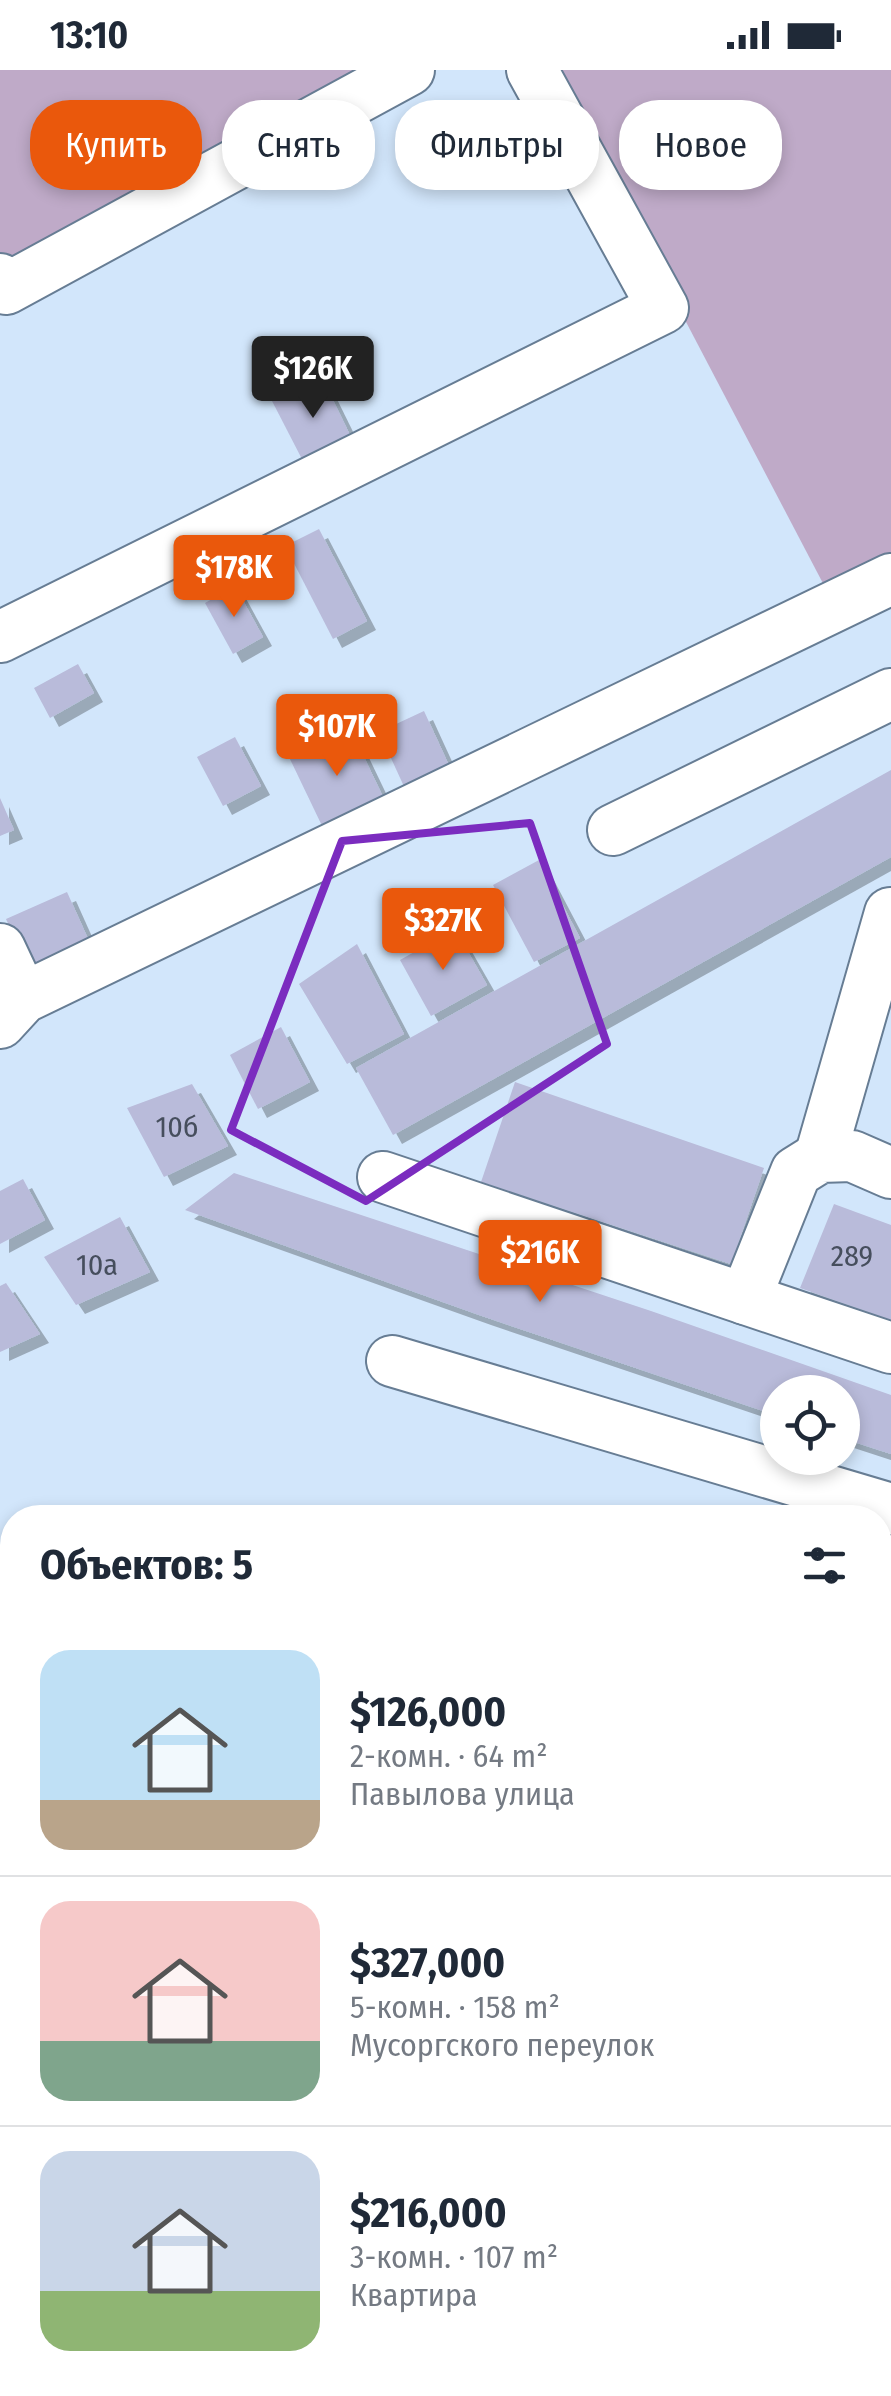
<!DOCTYPE html>
<html lang="ru">
<head>
<meta charset="utf-8">
<style>
	:root { --surface:#fff; --page:#f2f2f3; --text:#1f2937; --muted:#747a83; --line:#e0e1e3; --accent:#ea580c }
	body { margin:0; font-family:"Fira Sans Condensed",sans-serif; background:var(--page); color:var(--text); height:100vh; display:flex; flex-direction:column; font-size:38px; white-space:nowrap }
	* { box-sizing:border-box; margin:0 }
	p { font-size:32px; color:var(--muted) }
	.icon { flex:none; width:55px; height:55px; fill:none; stroke:currentColor; stroke-width:2; stroke-linecap:round; stroke-linejoin:round }
	.map { position:relative; flex:1; overflow:hidden }
	.sheet { position:absolute; left:0px; top:1435px; width:892px; height:892px; display:flex; flex-direction:column; background:var(--surface); border-radius:40px 40px 0 0; box-shadow:0 5px 15px #0003 }
	.sheet>* { flex:none }
	.top-card { position:absolute; left:30px; top:30px; width:832px; height:90px; display:flex; gap:20px }
	.tools { position:absolute; left:760px; top:1305px; display:grid; gap:20px }
	.tools a { display:grid; place-items:center; width:100px; height:100px; border-radius:50%; background:var(--surface); box-shadow:0 5px 15px #0003; font-size:50px }
	.price { position:absolute; translate:-50% -85px; padding:0 22px; border-radius:10px; background:var(--accent); color:#fff; font-size:32px; line-height:65px; filter:drop-shadow(0 2px 5px #0008) }
	.price::after { content:''; position:absolute; left:50%; top:60px; width:30px; height:22px; margin-left:-15px; background:inherit; clip-path:polygon(0 0,100% 0,50% 100%) }
	.price.on { background:#222; color:#fff }
	ul { padding:0; list-style:none }
	li { display:flex; align-items:center; gap:30px; height:250px; padding:0 40px }
	li+li { border-top:2px solid var(--line) }
	li span { display:grid; place-items:center; flex:none; width:280px; height:200px; border-radius:30px; color:#555 }
	li>.icon { margin-inline-start:auto }
	span .icon { width:120px; height:120px; fill:#fffc; stroke-width:1 }
	li b { font-size:42px }
	h2 { display:flex; justify-content:space-between; align-items:center; height:120px; padding:0 40px; font-size:42px }
	.chip { padding:0 35px; border-radius:40px; background:var(--surface); box-shadow:0 5px 15px #0003; font-size:35px; line-height:90px }
	.chip.on { background:var(--accent); color:#fff }
	.status { display:flex; justify-content:space-between; align-items:center; height:70px; padding:0 50px; background:var(--surface); direction:ltr }
	.status svg { height:28px; fill:currentColor }
	.map>svg:first-child { display:block }
	.green { fill:#bfaac8 }
	.building { fill:#b9bbda; filter:url(#shadow) }
	.lines { fill:none; stroke-linecap:round; stroke-linejoin:round }
	.minor-casing { stroke:#677d94; stroke-width:54 }
	.minor { stroke:#fff; stroke-width:50 }
	.marked { fill:none; stroke:#7b2cbf; stroke-width:8; stroke-linejoin:round }
	.labels { text-anchor:middle; stroke-width:9; stroke-linejoin:round; paint-order:stroke }
	.number-label { font-size:30px; fill:#464e5d }
</style>
</head>
<body>
<div class="status"><b>13:10</b><svg viewBox="0 0 49 12"><path d="M0 12V9h3v3zM5 12V6h3v6zM10 12V3h3v9zM15 12V0h3v12zM26 1h20v11H26zM47 4h2v5h-2z"/></svg></div>
<div class="map">
<svg width="891" height="2326" viewBox="0 0 891 2326">
	<defs>
		<filter id="shadow"><feDropShadow dx="9" dy="9" stdDeviation="0" flood-color="#0004"/></filter>
	</defs>
	<rect width="100%" height="100%" fill="#d2e6fb"/>
	<!-- green -->
	<g class="green">
		<polygon points="0,0 355,0 0,197"/>
		<polygon points="554,0 891,0 891,490 827,521"/>
	</g>
	<!-- building -->
	<g class="building">
		<polygon points="321,306 353,371 305,395 272,331"/>
		<polygon points="319,459 367,551 333,569 285,476"/>
		<polygon points="235,516 263,567 233,584 205,533"/>
		<polygon points="78,594 94,623 50,648 34,618"/>
		<polygon points="424,641 452,702 407,723 379,662"/>
		<polygon points="350,658 385,731 324,760 289,687"/>
		<polygon points="235,667 261,716 223,736 197,687"/>
		<polygon points="891,700 891,787 393,1065 356,998"/>
		<polygon points="0,728 14,760 0,766"/>
		<polygon points="539,790 580,868 534,892 493,815"/>
		<polygon points="67,822 93,880 32,907 6,849"/>
		<polygon points="455,859 487,915 431,946 400,890"/>
		<polygon points="357,874 404,964 347,994 299,914"/>
		<polygon points="281,957 310,1012 258,1039 230,985"/>
		<polygon points="515,1012 764,1098 731,1194 481,1112"/>
		<polygon points="192,1014 228,1076 164,1107 127,1038"/>
		<polygon points="234,1103 651,1241 891,1325 891,1384 842,1368 842,1322 778,1322 778,1346 482,1246 185,1140"/>
		<polygon points="23,1109 45,1150 0,1174 0,1121"/>
		<polygon points="834,1134 891,1155 891,1250 800,1218"/>
		<polygon points="120,1147 150,1202 76,1235 44,1187"/>
		<polygon points="6,1213 40,1264 0,1282 0,1216"/>
		<polygon points="880,1521 891,1525 891,1597 880,1593"/>
		<polygon points="880,1677 891,1682 891,1747 880,1742"/>
		<polygon points="12,1844 12,1938 0,1945 0,1851"/>
		<polygon points="880,1884 891,1889 891,1960 880,1955"/>
		<polygon points="0,2001 12,2027 12,2315 150,2315 155,2326 0,2326"/>
		<polygon points="667,2315 728,2315 732,2326 640,2326"/>
	</g>
	<g class="lines">
		<defs>
			<g id="minor">
				<polyline points="0,209 6,219 409,0"/>
				<polyline points="0,567 663,238 532,0"/>
				<polyline points="613,760 891,624"/>
				<polyline points="0,879 23,928"/>
				<polyline points="0,953 23,928 891,509"/>
				<polyline points="820,1087 890,843"/>
				<polyline points="383,1107 891,1278"/>
				<polyline points="745,1229 796,1102 820,1087 852,1086 891,1103"/>
				<polyline points="392,1291 891,1439"/>
				<polyline points="0,1585 12,1591"/>
				<polyline points="880,1638 891,1642"/>
				<polyline points="880,1852 891,1856"/>
				<polyline points="880,2278 891,2293"/>
				<polyline points="273,2315 278,2326"/>
				<polyline points="450,2315 461,2326"/>
				<polyline points="496,2326 515,2315"/>
			</g>
		</defs>
		<!-- minor casing -->
		<use href="#minor" class="minor-casing"/>
		<!-- minor -->
		<use href="#minor" class="minor"/>
	</g>
	<!-- marked area -->
	<path class="marked" d="M530 753 607 974 366 1131 231 1060 342 771Z"/>
	<g class="labels">
		<!-- number labels -->
		<g class="number-label">
			<text x="177" y="1067">10б</text>
			<text x="852" y="1196">289</text>
			<text x="97" y="1205">10а</text>
		</g>
	</g>
</svg>
<div class="tools">
<a><svg class="icon" aria-label="locate" viewBox="0 0 24 24"><circle cx="12" cy="12" r="6"/><path d="M12 2v4M12 18v4M2 12h4M18 12h4"/></svg></a>
</div>
<b class="price on" style="left:313px;top:351px">$126K</b>
<b class="price" style="left:234px;top:550px">$178K</b>
<b class="price" style="left:337px;top:709px">$107K</b>
<b class="price" style="left:443px;top:903px">$327K</b>
<b class="price" style="left:540px;top:1235px">$216K</b>
<div class="top-card">
<a class="chip on">Купить</a>
<a class="chip">Снять</a>
<a class="chip">Фильтры</a>
<a class="chip">Новое</a>
</div>
<section class="sheet">
<h2>Объектов: 5<svg class="icon" aria-label="filters" viewBox="0 0 24 24"><path d="M4 7h16M4 17h16"/><circle cx="9" cy="7" r="2"/><circle cx="15" cy="17" r="2"/></svg></h2>
<ul>
<li><span style="background:linear-gradient(#bfe0f5 75%,#b9a48a 0)"><svg class="icon" aria-label="home" viewBox="0 0 24 24"><path d="M3 11l9-7 9 7M6 9v11h12V9"/></svg></span><div><b>$126,000</b><p>2-комн. · 64 m²</p><p>Павылова улица</p></div></li>
<li><span style="background:linear-gradient(#f6c9c9 70%,#7fa58c 0)"><svg class="icon" aria-label="home" viewBox="0 0 24 24"><path d="M3 11l9-7 9 7M6 9v11h12V9"/></svg></span><div><b>$327,000</b><p>5-комн. · 158 m²</p><p>Мусоргского переулок</p></div></li>
<li><span style="background:linear-gradient(#c9d6e8 70%,#8fb573 0)"><svg class="icon" aria-label="home" viewBox="0 0 24 24"><path d="M3 11l9-7 9 7M6 9v11h12V9"/></svg></span><div><b>$216,000</b><p>3-комн. · 107 m²</p><p>Квартира</p></div></li>
</ul>
</section>
</div>
</body>
</html>
